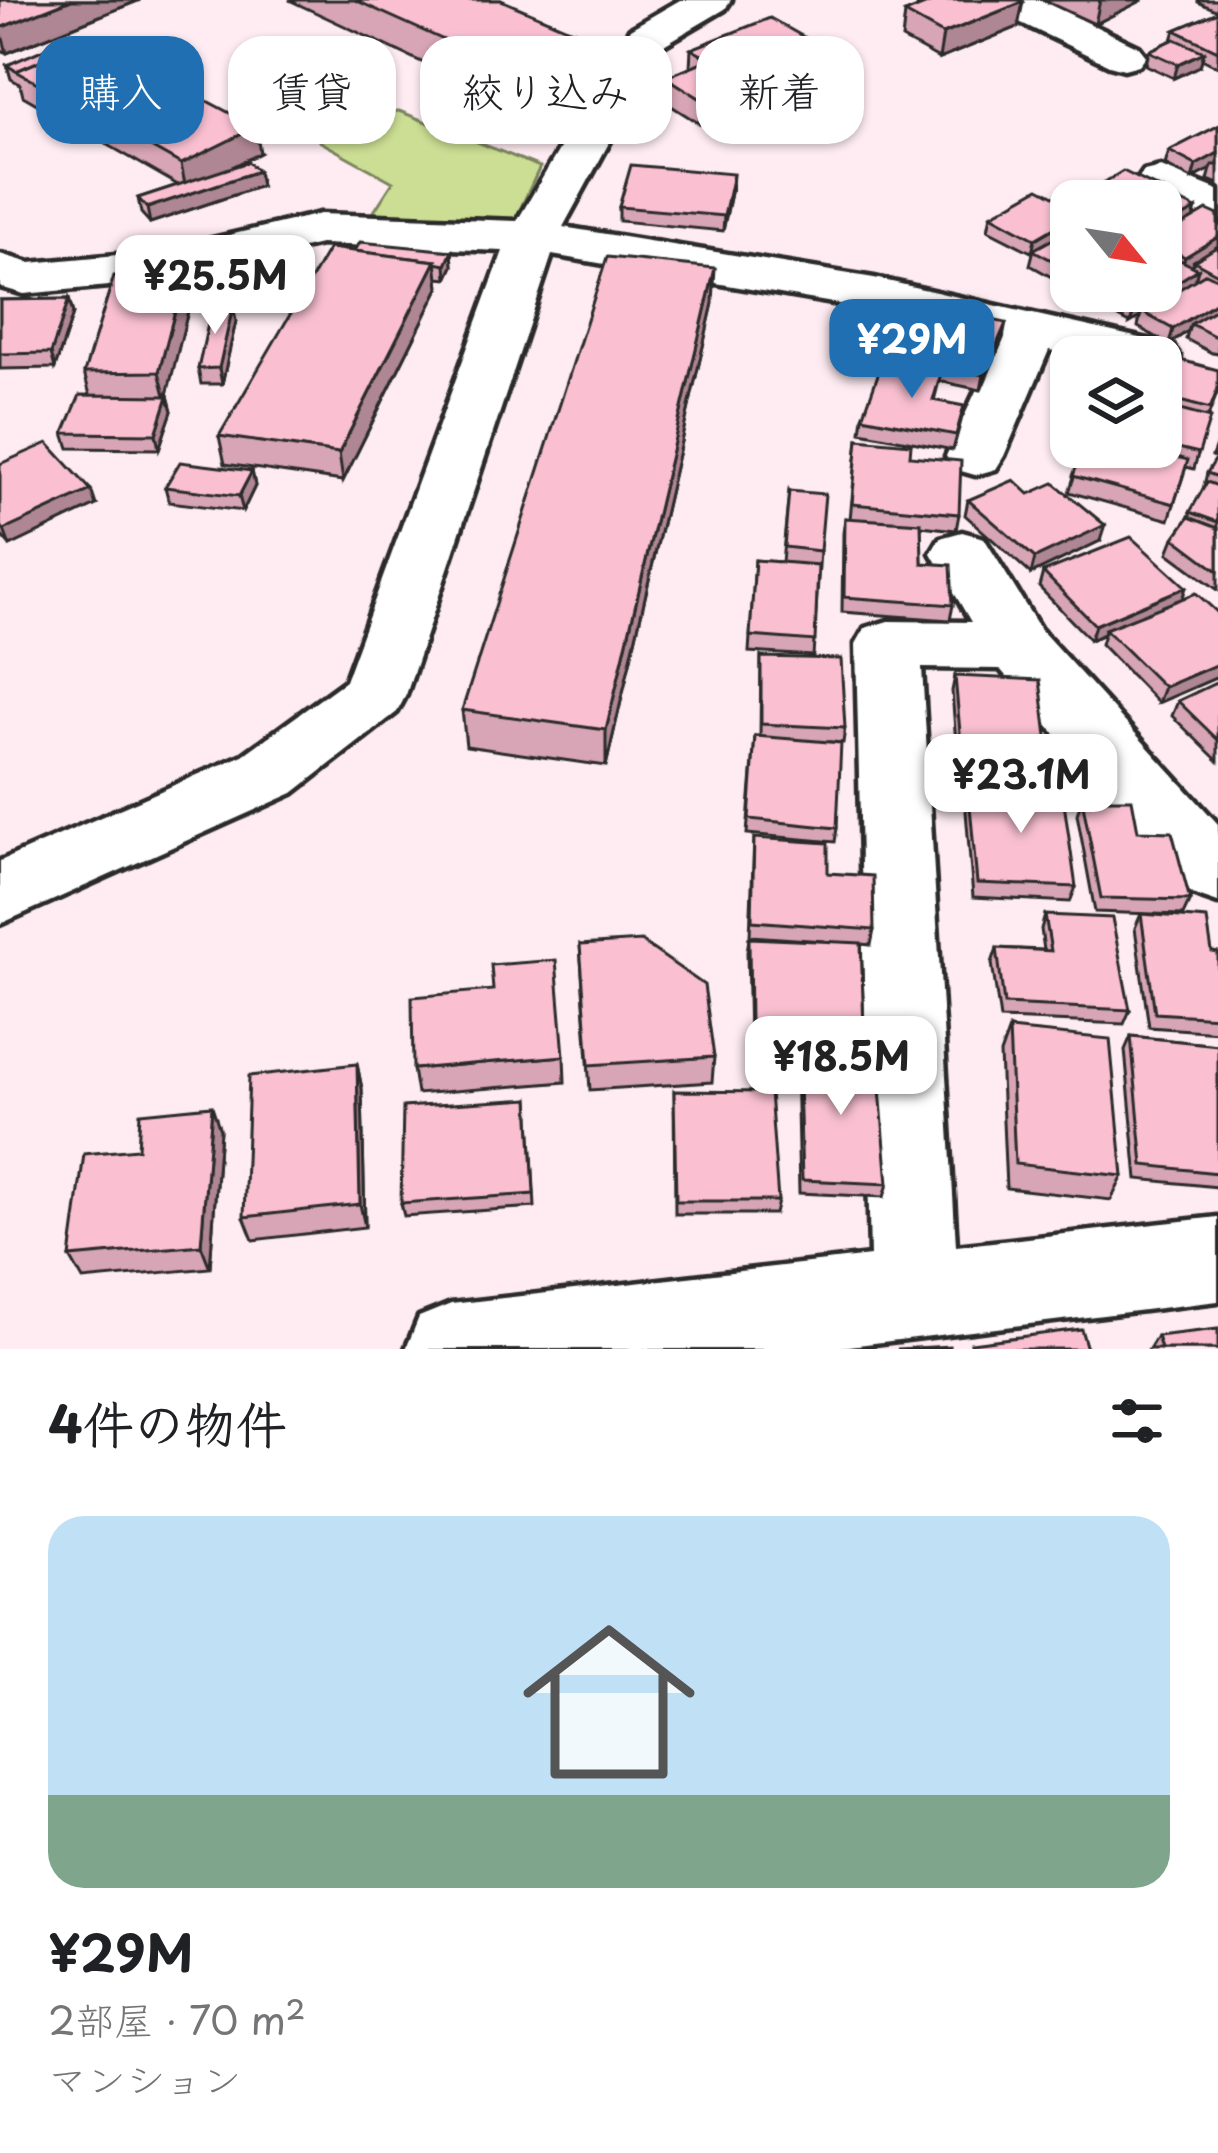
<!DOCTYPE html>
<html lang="ja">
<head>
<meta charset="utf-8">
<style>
	:root { --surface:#fff; --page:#f2f2f2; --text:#202124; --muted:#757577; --line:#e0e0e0; --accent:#1f6fb2 }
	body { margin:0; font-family:"Playpen Sans","Klee One",sans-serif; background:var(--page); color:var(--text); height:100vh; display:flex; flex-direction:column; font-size:45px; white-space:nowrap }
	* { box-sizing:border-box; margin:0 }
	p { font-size:39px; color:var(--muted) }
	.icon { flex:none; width:66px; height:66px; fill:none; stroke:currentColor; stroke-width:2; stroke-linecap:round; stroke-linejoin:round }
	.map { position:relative; height:1349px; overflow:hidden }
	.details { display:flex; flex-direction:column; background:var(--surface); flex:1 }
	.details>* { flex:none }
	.top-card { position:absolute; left:36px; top:36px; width:1146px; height:108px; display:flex; gap:24px }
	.needle { width:78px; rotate:120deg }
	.buttons { position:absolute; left:1050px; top:180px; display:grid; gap:24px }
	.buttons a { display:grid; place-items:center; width:132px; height:132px; border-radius:24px; background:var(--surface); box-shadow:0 3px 9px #0004; font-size:60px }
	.price { position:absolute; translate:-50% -102px; padding:0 27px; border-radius:24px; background:#fff; color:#222; font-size:39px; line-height:78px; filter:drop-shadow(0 3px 6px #0008) }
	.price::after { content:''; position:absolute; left:50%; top:72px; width:36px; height:27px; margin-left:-18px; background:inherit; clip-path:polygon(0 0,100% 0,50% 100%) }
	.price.on { background:var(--accent); color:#fff }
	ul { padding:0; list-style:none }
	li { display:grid; align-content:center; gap:24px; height:636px; padding:0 48px }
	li+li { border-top:3px solid var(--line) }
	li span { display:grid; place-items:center; height:372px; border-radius:36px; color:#555 }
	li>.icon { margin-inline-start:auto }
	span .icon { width:216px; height:216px; fill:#fffc; stroke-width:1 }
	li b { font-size:51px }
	h2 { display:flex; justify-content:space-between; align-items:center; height:144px; padding:0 48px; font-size:51px }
	.pill { padding:0 42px; border-radius:36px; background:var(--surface); box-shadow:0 3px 9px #0004; font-size:42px; line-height:108px }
	.pill.on { background:var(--accent); color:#fff }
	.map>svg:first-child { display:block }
	.green { fill:#cbde93; stroke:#7b845f; stroke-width:3 }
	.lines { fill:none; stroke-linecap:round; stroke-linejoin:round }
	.minor-casing { stroke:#2b2b2b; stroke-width:9 }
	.minor { fill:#fff; fill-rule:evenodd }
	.wall { fill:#d7a5b5; stroke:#2b2b2b; stroke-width:3 }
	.shaded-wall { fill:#af8693; stroke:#2b2b2b; stroke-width:3 }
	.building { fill:#fac0d2; stroke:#2b2b2b; stroke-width:3 }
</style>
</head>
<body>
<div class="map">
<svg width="1218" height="1349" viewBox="0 0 1218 1349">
	<rect width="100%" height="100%" fill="#feecf2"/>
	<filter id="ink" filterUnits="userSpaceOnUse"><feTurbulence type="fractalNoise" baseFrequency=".00833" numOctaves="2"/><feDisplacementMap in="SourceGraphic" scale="24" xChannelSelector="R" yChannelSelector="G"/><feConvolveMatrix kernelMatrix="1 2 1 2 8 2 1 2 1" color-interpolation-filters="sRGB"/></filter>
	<g filter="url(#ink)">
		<!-- green -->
		<polygon class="green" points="399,111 540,167 514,222 371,216 393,182 319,141 313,126 343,113"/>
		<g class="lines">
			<defs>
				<g id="minor">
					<polygon points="680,0 731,0 725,9 662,46 563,227 874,278 1153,341 1172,345 1180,357 1172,369 1161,371 1161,357 1081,357 1049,350 1004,456 996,469 975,475 954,469 946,456 1000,339 874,310 552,255 406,695 397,712 293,793 0,924 0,861 243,755 345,681 503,251 320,244 161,281 24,294 0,287 0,254 30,263 161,251 320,214 517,221 630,29"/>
					<polygon points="986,0 1040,0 1139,47 1146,56 1139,65 1124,69 1109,65 992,9"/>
					<polygon points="1161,167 1218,190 1218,223 1144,191 1137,181 1144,171"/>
					<polygon points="962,532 984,538 1040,629 1218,824 1218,903 1192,894 1000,669 922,668 956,1246 1218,1217 1218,1301 825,1349 406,1349 419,1317 451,1304 870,1256 856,644 865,628 888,621 971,622 931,553 940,538"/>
				</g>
			</defs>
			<!-- minor casing -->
			<use href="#minor" class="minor-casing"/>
			<!-- minor -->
			<use href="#minor" class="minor"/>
		</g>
		<!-- wall -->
		<g class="wall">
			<polygon points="0,0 140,0 7,53 0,49"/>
			<polygon points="289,0 501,0 574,64 505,101"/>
			<polygon points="918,0 1019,0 1018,27 939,59 902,39 905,13 917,9"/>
			<polygon points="1043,0 1143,0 1095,24"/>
			<polygon points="1198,0 1218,0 1218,11 1198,2"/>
			<polygon points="1218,12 1218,67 1202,59 1200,66 1174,78 1146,65 1149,51 1172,40 1175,30"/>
			<polygon points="691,49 822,74 700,124 665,102 666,77 690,67"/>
			<polygon points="7,65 260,153 233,167 261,186 150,223 141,213 138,198 178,185 23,96 20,84 11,79"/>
			<polygon points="1218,126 1218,184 1208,180 1211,169 1192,179 1165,165 1169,151"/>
			<polygon points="732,188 723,231 619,221 619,207"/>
			<polygon points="1162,190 1160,199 1193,218 1218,215 1218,354 1212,353 1186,339 1188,331 1169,344 1138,327 1140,317 1130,323 1098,306 1100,299 1094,303 1072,291 1161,291 1161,201 1076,201 1077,199"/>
			<polygon points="1071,205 1071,290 1060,284 1061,278 1057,280 1030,265 1033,253 988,230 991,215"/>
			<polygon points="452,251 453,266 447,279 438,278 439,288 343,481 225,464 219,436"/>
			<polygon points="184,276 190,303 166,396 168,396 172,411 159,449 69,448 64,433 90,395 84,373"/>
			<polygon points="69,299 73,314 55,368 0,369 0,300"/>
			<polygon points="713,303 606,766 466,746 462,710"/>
			<polygon points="236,321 222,384 201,384 198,369"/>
			<polygon points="1003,338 981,390 939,381 934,401 961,421 953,450 861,432 863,417 892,365 894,355"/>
			<polygon points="1161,357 1218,391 1208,417 1194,469 1186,467 1169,520 1069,492 1084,447 1161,447"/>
			<polygon points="858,439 910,456 959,514 956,530 921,526 922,563 953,605 950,620 842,612 843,533 845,518 850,519"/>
			<polygon points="1218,440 1218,590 1168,553 1174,538 1188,518 1203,489 1207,473 1217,458 1212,456"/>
			<polygon points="0,464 96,505 10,546 0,534"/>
			<polygon points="252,471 255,486 243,511 169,502 165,487"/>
			<polygon points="789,491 820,551 813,656 749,652 755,560 782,562"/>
			<polygon points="1029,494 1100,541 1031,574 965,515 968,500"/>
			<polygon points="1043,572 1186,587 1182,598 1218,613 1158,703 1101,644 1104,634 1090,640 1039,587"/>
			<polygon points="761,657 845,728 843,743 830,742 837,828 835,842 747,834 755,736 760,736"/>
			<polygon points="955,676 1050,760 1046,775 958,770 952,691"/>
			<polygon points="1218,682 1218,761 1172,716 1178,701"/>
			<polygon points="968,784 1076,887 1070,902 973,897 965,799"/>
			<polygon points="1082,799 1138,831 1190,900 1183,915 1095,912 1077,814"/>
			<polygon points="754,838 828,873 874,930 871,945 861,944 864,1029 861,1043 749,1039 747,952 749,938 825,941 750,936"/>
			<polygon points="1141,914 1212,952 1218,953 1218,1032 1149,1027 1135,928"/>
			<polygon points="1045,915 1130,1010 1124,1024 1000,1019 992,963 997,948 1044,950 1041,929"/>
			<polygon points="580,945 714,1057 712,1082 590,1090"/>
			<polygon points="1009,1029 1123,1176 1111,1200 1006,1188 1000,1054"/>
			<polygon points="1131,1036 1218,1045 1218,1187 1137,1179 1125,1050"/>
			<polygon points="798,1050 888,1184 884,1197 799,1193 796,1064"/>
			<polygon points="564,1056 565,1082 417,1094 413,1069"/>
			<polygon points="357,1064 362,1089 365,1227 253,1240 244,1217"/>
			<polygon points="674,1091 778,1201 775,1214 675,1214"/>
			<polygon points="529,1099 535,1207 404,1216 401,1203"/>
			<polygon points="220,1130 210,1268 83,1280 70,1257"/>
			<polygon points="1157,1336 1218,1349 1149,1349"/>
		</g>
		<!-- shaded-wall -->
		<g class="shaded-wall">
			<polygon points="71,0 140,0 7,53 0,28"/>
			<polygon points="1100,0 1143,0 1095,24"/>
			<polygon points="1023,2 1018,27 939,59 943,34"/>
			<polygon points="574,31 574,64 505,101 504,67"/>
			<polygon points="825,49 822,74 700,124 701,99"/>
			<polygon points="1204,52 1200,66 1174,78 1178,64"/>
			<polygon points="256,127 260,153 186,190 181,164"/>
			<polygon points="1218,153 1218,165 1212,165 1211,169 1192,179 1196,165"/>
			<polygon points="258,171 261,186 150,223 147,208"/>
			<polygon points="733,174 732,188 723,231 724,216"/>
			<polygon points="1162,190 1159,201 1144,201"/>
			<polygon points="1196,209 1192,223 1161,242 1161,229"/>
			<polygon points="1071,218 1071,231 1033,250 1032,253 1035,239"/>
			<polygon points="1218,237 1218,249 1194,261 1193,264 1180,272 1185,257"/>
			<polygon points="452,251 453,266 447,279 446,265"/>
			<polygon points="1071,260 1071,273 1063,269 1061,278 1057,280 1061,265"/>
			<polygon points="436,261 439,288 343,481 339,453"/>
			<polygon points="715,268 713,303 606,766 606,730"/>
			<polygon points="1198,269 1194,284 1142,312 1140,317 1130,323 1135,309"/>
			<polygon points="184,276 190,303 166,399 159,372"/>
			<polygon points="1097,291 1114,291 1102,291 1100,299 1094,303"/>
			<polygon points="69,299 73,314 55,368 51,353"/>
			<polygon points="1218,301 1218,313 1191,324 1188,331 1169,344 1173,329"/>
			<polygon points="233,306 236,321 222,384 219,368"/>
			<polygon points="1006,323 1003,338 981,390 984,375"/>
			<polygon points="168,396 172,411 159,449 156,434"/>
			<polygon points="252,471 255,486 243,511 239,496"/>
			<polygon points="91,490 96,505 10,546 4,530"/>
			<polygon points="1105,525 1100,541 1031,574 1035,558"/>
			<polygon points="1186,587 1181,603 1105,629 1104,634 1090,640 1095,625"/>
			<polygon points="1218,664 1218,677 1158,703 1164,687"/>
			<polygon points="357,1064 362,1089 365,1227 360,1204"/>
			<polygon points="212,1106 220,1130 210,1268 201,1245"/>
		</g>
		<!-- building -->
		<g class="building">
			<polygon points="0,0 71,0 0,28"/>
			<polygon points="355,0 501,0 574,31 504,67"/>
			<polygon points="937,0 1019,0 1023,2 943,34 905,13"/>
			<polygon points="1218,12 1218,51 1175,30"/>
			<polygon points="770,18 825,49 701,99 666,77 709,59 691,49"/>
			<polygon points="90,39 256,127 181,164 16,71"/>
			<polygon points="1175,39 1204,52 1178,64 1149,51"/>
			<polygon points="65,40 75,46 16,71 7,65"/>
			<polygon points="1218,126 1218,153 1196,165 1169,151"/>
			<polygon points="248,162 258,171 147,208 138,198"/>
			<polygon points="631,165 733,174 724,216 619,207"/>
			<polygon points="1123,171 1162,190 1144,201 1082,201 1077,199"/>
			<polygon points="1039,188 1071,205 1071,218 1035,239 991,215"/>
			<polygon points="1168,195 1196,209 1161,229 1161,201 1157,201"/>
			<polygon points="1207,210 1218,215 1218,237 1185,257 1161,245 1161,237"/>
			<polygon points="1071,229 1071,260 1061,265 1033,250"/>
			<polygon points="360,242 452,251 446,265 435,263 436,261 355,251"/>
			<polygon points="1218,246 1218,274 1194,261"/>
			<polygon points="329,248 436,261 339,453 219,436"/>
			<polygon points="1166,253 1198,269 1135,309 1102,291 1161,291 1161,255"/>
			<polygon points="607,257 715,268 606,730 462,710"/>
			<polygon points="1206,273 1218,279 1218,301 1173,329 1142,312"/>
			<polygon points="114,276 184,276 159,372 84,373"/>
			<polygon points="69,299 51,353 0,354 0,300"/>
			<polygon points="917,304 1006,323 984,375 894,355"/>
			<polygon points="212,306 233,306 219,368 198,369"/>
			<polygon points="1218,308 1218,338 1191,324"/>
			<polygon points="1124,345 1218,370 1218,388 1210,409 1161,396 1161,357 1118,357"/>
			<polygon points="882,363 941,374 933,400 964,406 956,435 863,417"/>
			<polygon points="80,395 168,396 156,434 64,433"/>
			<polygon points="1161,405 1210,418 1199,453 1161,444"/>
			<polygon points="858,439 911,444 910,456 961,461 959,514 852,504"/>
			<polygon points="48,443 91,490 4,530 0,525 0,464"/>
			<polygon points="1084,447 1139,447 1188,460 1174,504 1073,476"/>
			<polygon points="1218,455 1218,477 1207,473"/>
			<polygon points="180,462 252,471 239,496 165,487"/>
			<polygon points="1014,480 1029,494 1054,483 1105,525 1035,558 968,500"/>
			<polygon points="1207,482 1218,486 1218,522 1190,512"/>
			<polygon points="789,491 825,494 820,551 784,547"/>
			<polygon points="1189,517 1218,528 1218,571 1174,538"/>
			<polygon points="845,518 921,523 922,563 951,565 953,605 844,597"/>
			<polygon points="1131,537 1186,587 1095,625 1043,572"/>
			<polygon points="755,560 818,565 815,641 750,636"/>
			<polygon points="1196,593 1218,613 1218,664 1164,687 1105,629"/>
			<polygon points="761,657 841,659 845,728 761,724"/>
			<polygon points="955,676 1040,680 1050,760 962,755"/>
			<polygon points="1218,682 1218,740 1178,701"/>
			<polygon points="755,736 841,743 837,828 749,819"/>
			<polygon points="968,784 1062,789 1076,887 977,883"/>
			<polygon points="1082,799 1132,799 1138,831 1172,832 1190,900 1101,898"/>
			<polygon points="754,838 828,843 828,873 873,876 874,930 752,921"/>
			<polygon points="1141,914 1207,919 1212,952 1218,953 1218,1017 1155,1013"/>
			<polygon points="1045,915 1112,918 1130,1010 1004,1004 997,948 1051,951"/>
			<polygon points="749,938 861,943 864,1029 750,1025"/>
			<polygon points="641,941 704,985 714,1057 589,1065 580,945"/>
			<polygon points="556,960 564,1056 413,1069 412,997 493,990 491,965"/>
			<polygon points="1009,1029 1110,1039 1123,1176 1015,1164"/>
			<polygon points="1131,1036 1218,1045 1218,1173 1143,1165"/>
			<polygon points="798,1050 877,1053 888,1184 802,1180"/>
			<polygon points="357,1064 360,1204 244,1217 249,1076"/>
			<polygon points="674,1091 770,1092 778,1201 676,1201"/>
			<polygon points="529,1099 534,1194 401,1203 403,1107"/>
			<polygon points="212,1106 201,1245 70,1257 84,1154 138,1149 140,1113"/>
			<polygon points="1081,1329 1087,1349 973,1349 971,1343"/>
			<polygon points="1218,1329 1218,1349 1161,1349 1157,1336"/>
			<polygon points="949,1346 949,1349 897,1349"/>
		</g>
	</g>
</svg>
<div class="buttons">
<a><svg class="needle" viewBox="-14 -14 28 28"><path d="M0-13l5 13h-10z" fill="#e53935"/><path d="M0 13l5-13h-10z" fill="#757577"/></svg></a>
<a><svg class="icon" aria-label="layers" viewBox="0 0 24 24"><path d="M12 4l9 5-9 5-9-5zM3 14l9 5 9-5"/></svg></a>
</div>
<b class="price" style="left:215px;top:337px">¥25.5M</b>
<b class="price on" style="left:912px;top:401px">¥29M</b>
<b class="price" style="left:1021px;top:836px">¥23.1M</b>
<b class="price" style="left:841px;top:1118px">¥18.5M</b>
<div class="top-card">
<a class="pill on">購入</a>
<a class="pill">賃貸</a>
<a class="pill">絞り込み</a>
<a class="pill">新着</a>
</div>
</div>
<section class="details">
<h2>4件の物件<svg class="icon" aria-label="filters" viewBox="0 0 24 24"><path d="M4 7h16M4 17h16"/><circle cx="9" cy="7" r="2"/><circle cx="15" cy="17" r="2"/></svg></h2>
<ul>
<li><span style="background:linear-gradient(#bfe0f5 75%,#7fa58c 0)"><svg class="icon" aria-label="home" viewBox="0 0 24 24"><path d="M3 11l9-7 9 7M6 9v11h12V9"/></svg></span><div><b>¥29M</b><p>2部屋 · 70 m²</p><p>マンション</p></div></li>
</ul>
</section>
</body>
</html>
